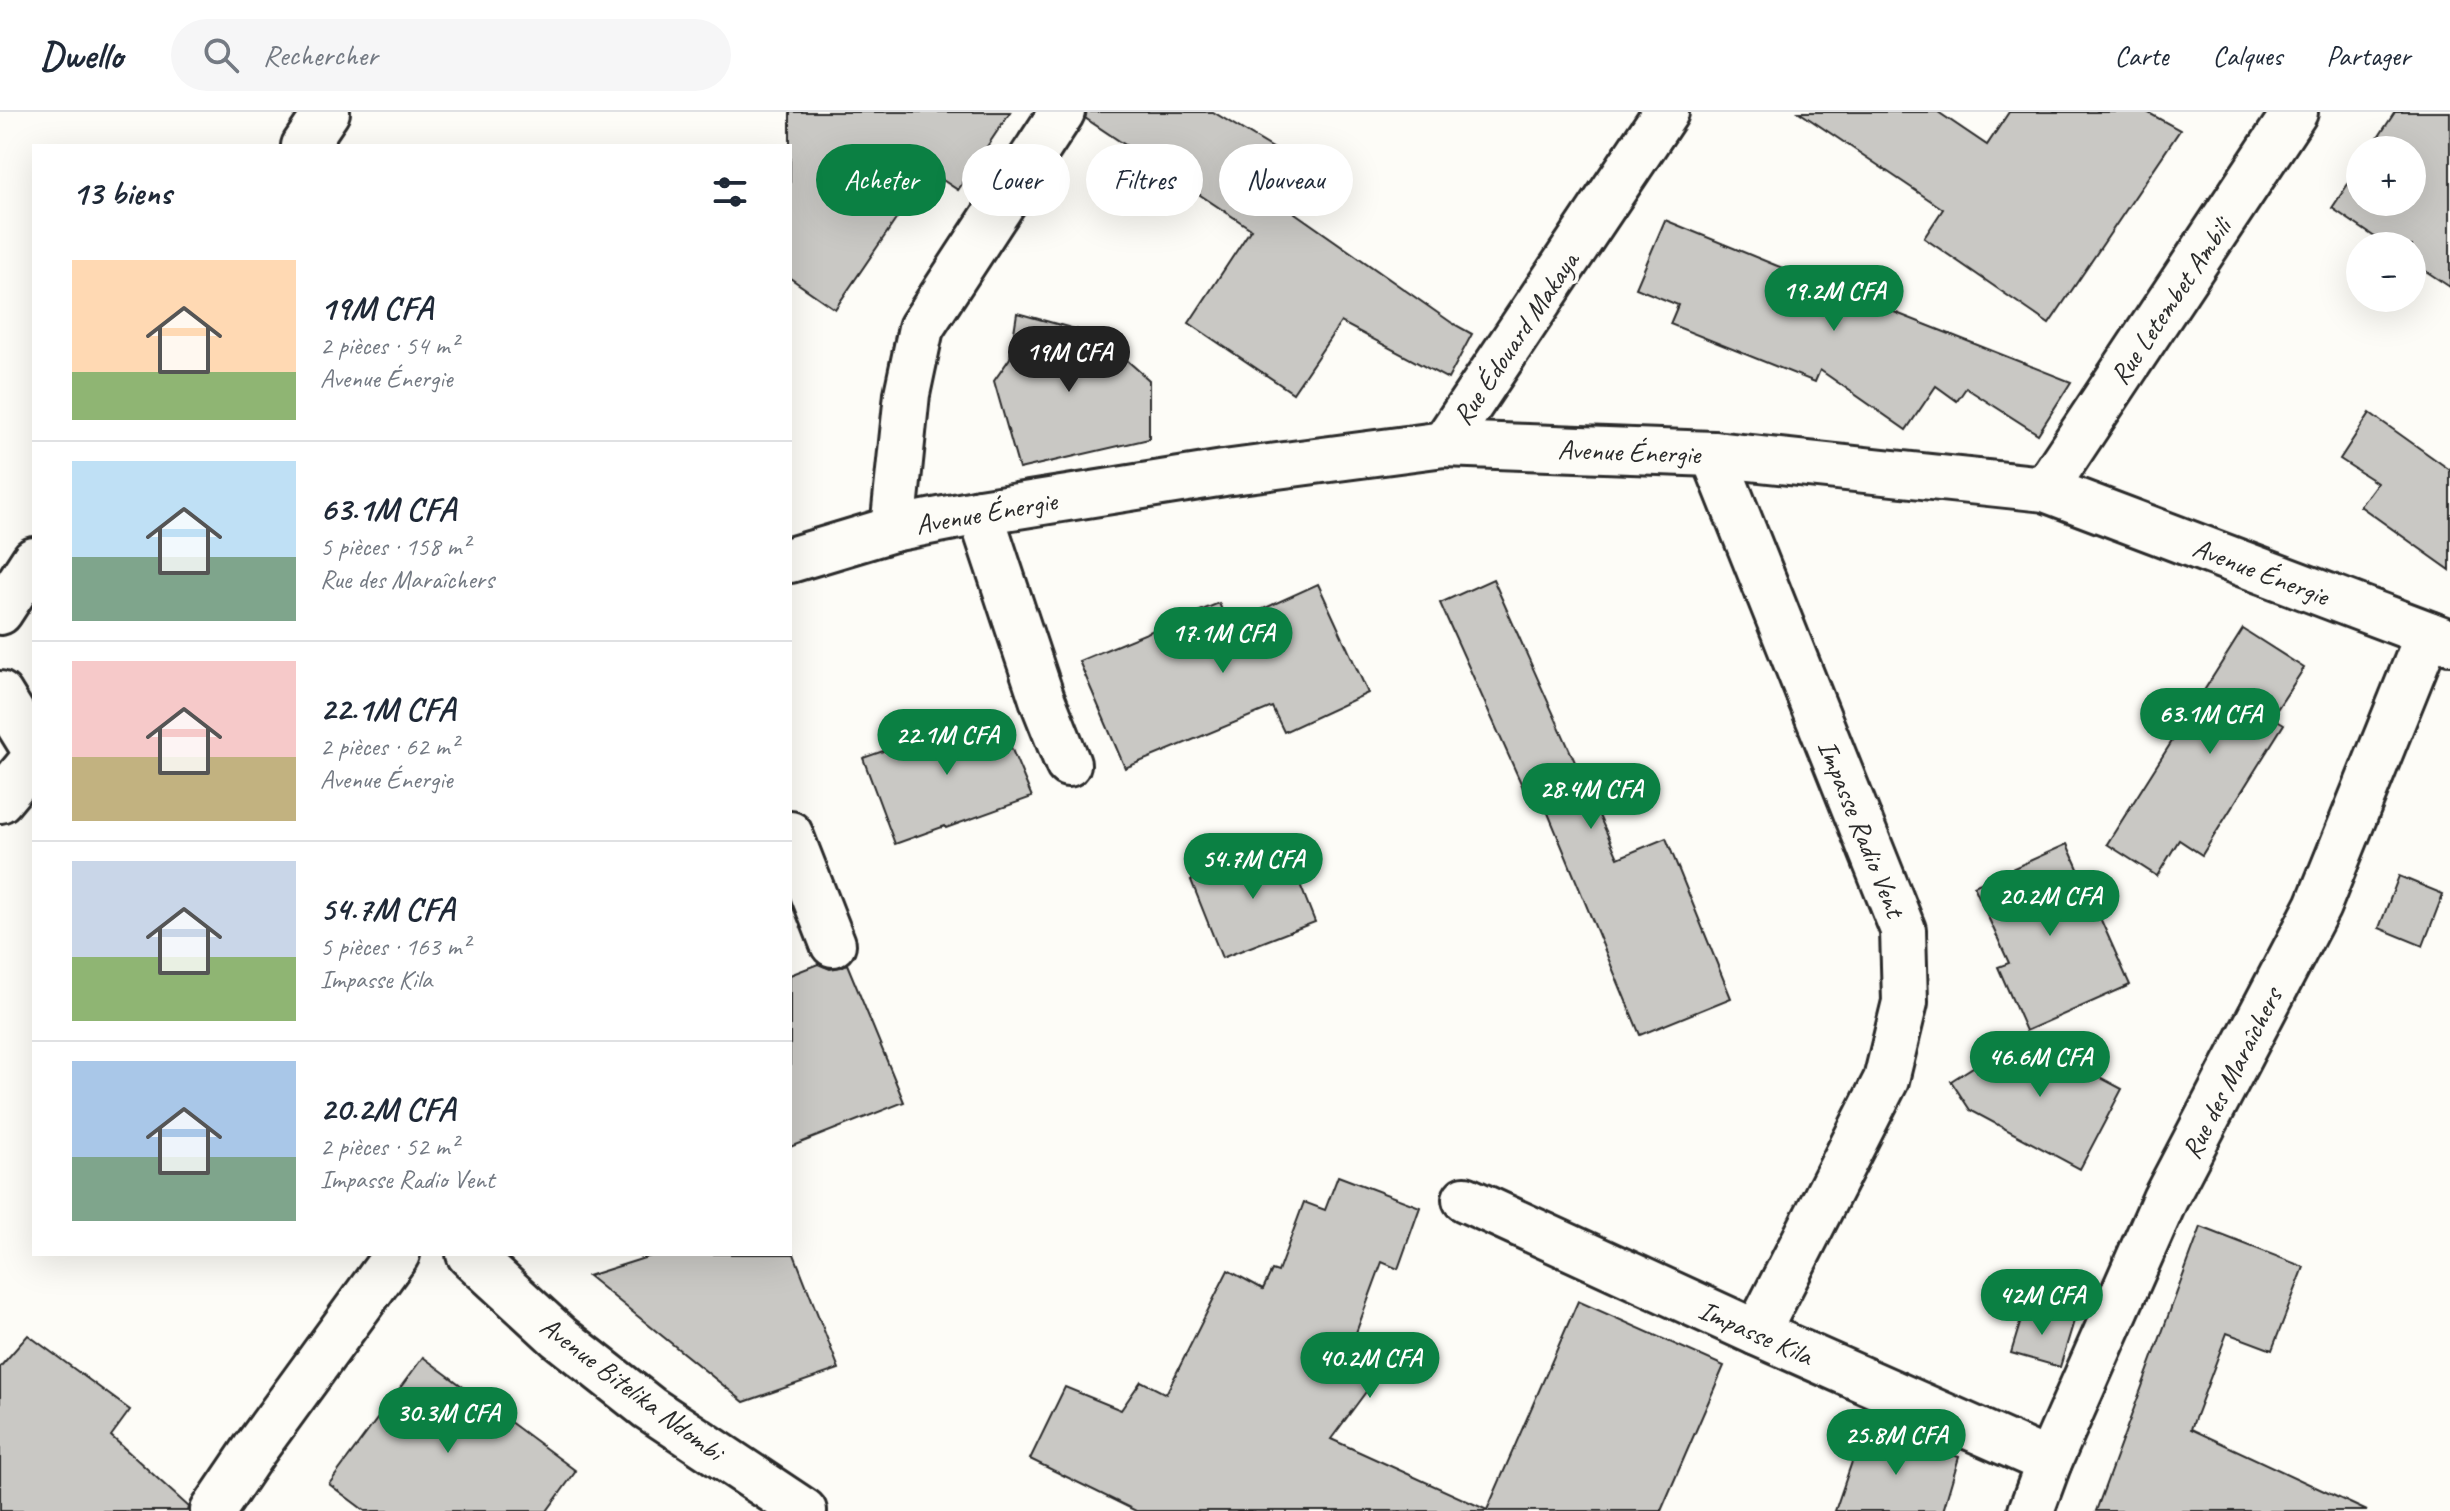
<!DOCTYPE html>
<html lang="fr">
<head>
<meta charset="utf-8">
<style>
	:root { --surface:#fff; --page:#f6f6f7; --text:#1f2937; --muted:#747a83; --line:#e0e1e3; --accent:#0b8043 }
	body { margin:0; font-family:Caveat,sans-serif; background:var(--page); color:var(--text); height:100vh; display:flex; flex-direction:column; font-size:30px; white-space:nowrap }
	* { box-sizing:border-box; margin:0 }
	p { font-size:26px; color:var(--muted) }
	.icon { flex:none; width:44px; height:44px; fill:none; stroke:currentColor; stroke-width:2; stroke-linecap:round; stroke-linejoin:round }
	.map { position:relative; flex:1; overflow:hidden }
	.drawer { position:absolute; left:32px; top:32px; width:760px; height:1112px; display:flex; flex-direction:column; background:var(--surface); border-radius:0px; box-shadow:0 8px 32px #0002 }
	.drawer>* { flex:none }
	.top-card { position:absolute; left:816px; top:32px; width:760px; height:72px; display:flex; gap:16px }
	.tools { position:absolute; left:2346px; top:24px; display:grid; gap:16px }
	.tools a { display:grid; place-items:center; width:80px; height:80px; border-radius:50%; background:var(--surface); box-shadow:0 8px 32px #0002; font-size:40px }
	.price { position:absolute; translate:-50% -68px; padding:0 18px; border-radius:28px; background:var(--accent); color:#fff; font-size:26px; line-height:52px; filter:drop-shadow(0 2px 4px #0008) }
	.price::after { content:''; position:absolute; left:50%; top:48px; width:24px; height:18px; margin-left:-12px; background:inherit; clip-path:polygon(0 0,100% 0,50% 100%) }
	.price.active { background:#222; color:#fff }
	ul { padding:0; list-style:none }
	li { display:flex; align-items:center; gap:24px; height:200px; padding:0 40px }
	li+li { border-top:2px solid var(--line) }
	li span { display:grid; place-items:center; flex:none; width:224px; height:160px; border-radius:0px; color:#555 }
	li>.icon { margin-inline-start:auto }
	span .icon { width:96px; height:96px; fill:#fffc; stroke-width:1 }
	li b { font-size:34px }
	h2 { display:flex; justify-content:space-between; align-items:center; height:96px; padding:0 40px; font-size:34px }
	.chip { padding:0 28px; border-radius:36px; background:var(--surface); box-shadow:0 8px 32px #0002; font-size:28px; line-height:72px }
	.chip.active { background:var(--accent); color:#fff }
	header { display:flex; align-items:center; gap:48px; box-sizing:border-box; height:112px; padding:0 40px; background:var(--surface); border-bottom:2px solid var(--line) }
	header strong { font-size:38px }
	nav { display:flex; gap:44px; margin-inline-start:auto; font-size:28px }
	.search { width:560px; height:72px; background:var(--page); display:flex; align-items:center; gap:20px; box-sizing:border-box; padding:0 28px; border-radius:44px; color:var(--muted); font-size:30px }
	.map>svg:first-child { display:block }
	.building { fill:#c9c8c4; stroke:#2b2b2b; stroke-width:2 }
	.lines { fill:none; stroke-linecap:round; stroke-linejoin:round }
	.minor-casing { stroke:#2b2b2b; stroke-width:50 }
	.minor { stroke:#fdfcf7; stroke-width:44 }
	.labels { text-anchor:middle; stroke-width:7; stroke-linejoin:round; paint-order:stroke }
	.street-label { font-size:28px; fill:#2b2b2b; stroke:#fdfcf7 }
</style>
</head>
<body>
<header>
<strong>Dwello</strong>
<div class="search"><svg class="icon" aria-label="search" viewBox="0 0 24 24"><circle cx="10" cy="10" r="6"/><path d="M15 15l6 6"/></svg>Rechercher</div>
<nav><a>Carte</a><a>Calques</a><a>Partager</a></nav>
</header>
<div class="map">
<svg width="2450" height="1399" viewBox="0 0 2450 1399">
	<rect width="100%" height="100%" fill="#fdfcf7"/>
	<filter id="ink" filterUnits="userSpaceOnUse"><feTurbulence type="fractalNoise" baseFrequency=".0125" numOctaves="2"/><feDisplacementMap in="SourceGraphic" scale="16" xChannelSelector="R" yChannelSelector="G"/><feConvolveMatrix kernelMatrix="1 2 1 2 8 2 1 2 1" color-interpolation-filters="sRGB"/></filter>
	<g filter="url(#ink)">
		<!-- building -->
		<g class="building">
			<polygon points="790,0 1010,0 958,78 929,59 835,197 790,166"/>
			<polygon points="1087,0 1213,0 1318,63 1295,101 1452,211 1472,222 1448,267 1341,210 1293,281 1189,211 1251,117 1085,6"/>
			<polygon points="1799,0 1938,0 1987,33 2009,0 2147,0 2180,18 2049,212 1924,126 1943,97"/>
			<polygon points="2395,0 2450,0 2450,175 2412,150 2412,134 2388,134 2332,96 2360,54 2360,90 2412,90 2412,38 2370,38"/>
			<polygon points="1665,108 1775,153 2071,270 2038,322 1966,276 1957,289 1936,274 1906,318 1820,258 1815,270 1670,212 1678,193 1636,176"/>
			<polygon points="1017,201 1100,224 1149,268 1149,327 1019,357 994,269 1010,246"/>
			<polygon points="2370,301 2450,358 2450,458 2360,394 2377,371 2340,347"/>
			<polygon points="1493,467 1618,746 1666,726 1731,886 1640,923 1541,684 1529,689 1440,491"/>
			<polygon points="1318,472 1368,581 1284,620 1272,595 1125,656 1079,549 1219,491 1228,513"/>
			<polygon points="2243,517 2304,556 2272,605 2284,612 2202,743 2179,728 2157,764 2107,732"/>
			<polygon points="994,595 1032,685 946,716 945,714 895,732 863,646 912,629 911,627"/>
			<polygon points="1284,732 1315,810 1222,846 1191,768"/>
			<polygon points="2067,732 2130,873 2026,919 1998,855 2009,851 1974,774"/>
			<polygon points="2399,764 2443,782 2423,834 2379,816"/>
			<polygon points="818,852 830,857 841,855 847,852 904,990 790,1035 790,863"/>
			<polygon points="2022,924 2122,977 2080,1057 1970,998 1951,969"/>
			<polygon points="1338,1064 1420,1095 1398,1157 1382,1150 1346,1248 1374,1269 1331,1327 1487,1398 1578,1189 1724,1254 1661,1399 1136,1399 1030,1347 1065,1275 1121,1298 1141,1269 1166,1282 1228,1158 1263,1177 1272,1158 1278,1160 1304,1090 1325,1098"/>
			<polygon points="2201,1115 2304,1155 2272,1238 2227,1221 2191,1317 2367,1399 2096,1399"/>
			<polygon points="657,1142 794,1142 839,1257 744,1290 588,1164"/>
			<polygon points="2025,1195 2074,1209 2060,1255 2011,1241"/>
			<polygon points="28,1223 130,1298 111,1324 189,1395 188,1399 0,1399 0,1255"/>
			<polygon points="423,1245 576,1359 547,1399 365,1399 329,1372"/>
			<polygon points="1863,1318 1959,1345 1943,1399 1835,1399"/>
		</g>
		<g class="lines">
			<defs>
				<g id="minor">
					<polyline points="304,34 327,0"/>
					<polyline points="1444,332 1666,0"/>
					<polyline points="1713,342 1903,818 1905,890 1886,968 1757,1221"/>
					<polyline points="2045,377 2295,0"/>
					<polyline points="980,400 1042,587 1068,652"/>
					<polyline points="893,417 907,282 921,216 1062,0"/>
					<polyline points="790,448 893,417 980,400 1224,361 1444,332 1713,342 2045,377 2450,530"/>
					<polyline points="0,500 34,448"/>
					<polyline points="0,582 34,637"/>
					<polyline points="0,688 34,647"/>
					<polyline points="790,722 833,832"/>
					<polyline points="1465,1087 1757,1221 2049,1350"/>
					<polyline points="469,1142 559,1225 649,1296 804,1399"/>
					<polyline points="213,1399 255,1337 397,1142"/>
					<polyline points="2031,1399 2049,1350 2165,1087 2318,794 2428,522"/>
				</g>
			</defs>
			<!-- minor casing -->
			<use href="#minor" class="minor-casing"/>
			<!-- minor -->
			<use href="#minor" class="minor"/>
		</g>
	</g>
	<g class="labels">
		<!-- street labels -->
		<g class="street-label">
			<text transform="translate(2170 189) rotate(-56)" y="10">Rue Letembet Ambili</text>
			<text transform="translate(1515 226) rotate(-56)" y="10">Rue Édouard Makaya</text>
			<text transform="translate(1629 339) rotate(2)" y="10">Avenue Énergie</text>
			<text transform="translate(986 400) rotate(-10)" y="10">Avenue Énergie</text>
			<text transform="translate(2261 459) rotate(21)" y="10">Avenue Énergie</text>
			<text transform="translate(1862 716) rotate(68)" y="10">Impasse Radio Vent</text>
			<text transform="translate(2231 961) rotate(-63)" y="10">Rue des Maraîchers</text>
			<text transform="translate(1756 1220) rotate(24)" y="10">Impasse Kila</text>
			<text transform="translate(632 1276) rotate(37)" y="10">Avenue Bitelika Ndombi</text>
		</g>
	</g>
</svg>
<div class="tools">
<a>+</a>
<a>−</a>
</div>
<b class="price" style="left:1834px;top:221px">19.2M CFA</b>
<b class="price active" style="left:1069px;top:282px">19M CFA</b>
<b class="price" style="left:1223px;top:563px">17.1M CFA</b>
<b class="price" style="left:2210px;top:644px">63.1M CFA</b>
<b class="price" style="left:947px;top:665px">22.1M CFA</b>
<b class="price" style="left:1591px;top:719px">28.4M CFA</b>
<b class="price" style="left:1253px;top:789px">54.7M CFA</b>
<b class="price" style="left:2050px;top:826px">20.2M CFA</b>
<b class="price" style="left:2040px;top:987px">46.6M CFA</b>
<b class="price" style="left:2042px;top:1225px">42M CFA</b>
<b class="price" style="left:1370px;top:1288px">40.2M CFA</b>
<b class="price" style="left:448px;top:1343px">30.3M CFA</b>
<b class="price" style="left:1896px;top:1365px">25.8M CFA</b>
<div class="top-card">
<a class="chip active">Acheter</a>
<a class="chip">Louer</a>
<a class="chip">Filtres</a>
<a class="chip">Nouveau</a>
</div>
<section class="drawer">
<h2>13 biens<svg class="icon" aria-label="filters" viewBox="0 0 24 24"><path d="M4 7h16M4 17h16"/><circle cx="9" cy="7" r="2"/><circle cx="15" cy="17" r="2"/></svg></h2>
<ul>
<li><span style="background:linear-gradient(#ffd9b3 70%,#8fb573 0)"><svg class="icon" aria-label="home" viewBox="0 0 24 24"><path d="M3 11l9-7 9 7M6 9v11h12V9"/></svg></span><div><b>19M CFA</b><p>2 pièces · 54 m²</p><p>Avenue Énergie</p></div></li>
<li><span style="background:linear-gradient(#bfe0f5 60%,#7fa58c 0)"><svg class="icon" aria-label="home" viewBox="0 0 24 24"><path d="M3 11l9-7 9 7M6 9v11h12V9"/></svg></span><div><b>63.1M CFA</b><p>5 pièces · 158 m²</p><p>Rue des Maraîchers</p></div></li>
<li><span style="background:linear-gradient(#f6c9c9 60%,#c2b280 0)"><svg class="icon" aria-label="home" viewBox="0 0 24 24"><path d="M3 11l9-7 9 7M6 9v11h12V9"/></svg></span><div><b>22.1M CFA</b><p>2 pièces · 62 m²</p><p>Avenue Énergie</p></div></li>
<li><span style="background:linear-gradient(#c9d6e8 60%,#8fb573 0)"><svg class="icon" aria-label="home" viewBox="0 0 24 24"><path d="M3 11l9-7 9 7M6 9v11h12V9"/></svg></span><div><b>54.7M CFA</b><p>5 pièces · 163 m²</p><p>Impasse Kila</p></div></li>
<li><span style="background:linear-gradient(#a9c7e8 60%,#7fa58c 0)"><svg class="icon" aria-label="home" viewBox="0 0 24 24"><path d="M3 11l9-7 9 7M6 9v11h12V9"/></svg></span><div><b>20.2M CFA</b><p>2 pièces · 52 m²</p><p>Impasse Radio Vent</p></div></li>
</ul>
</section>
</div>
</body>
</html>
